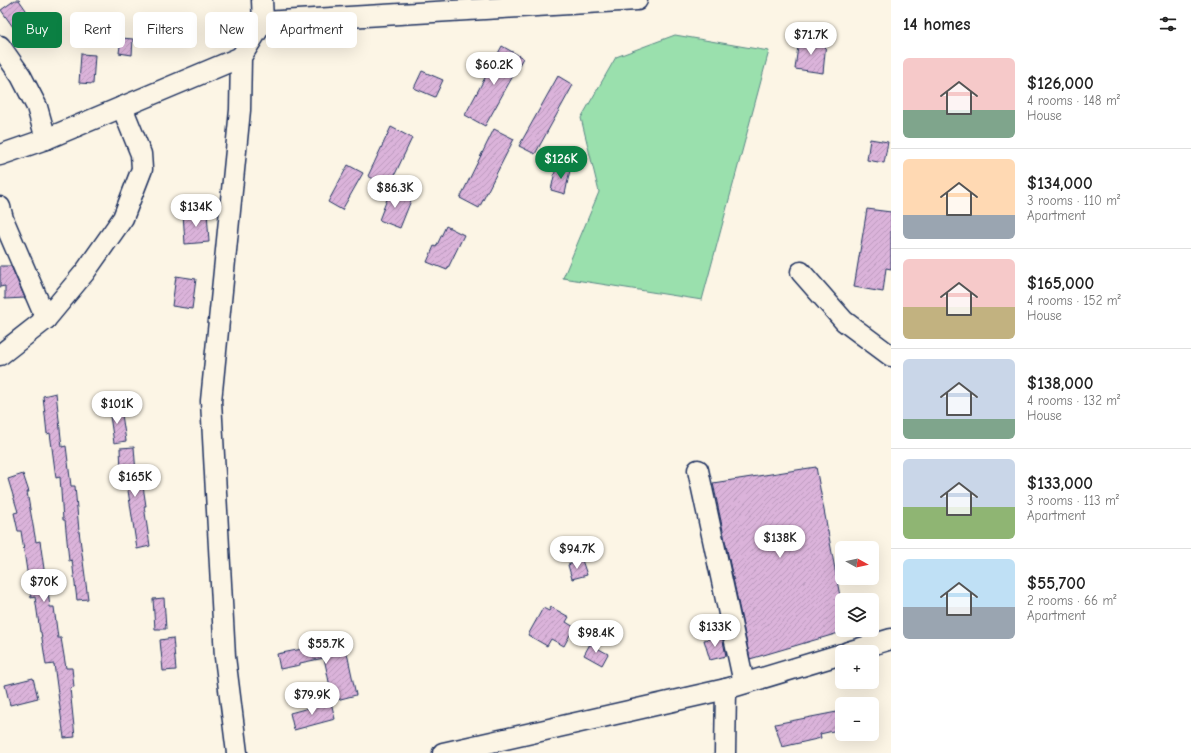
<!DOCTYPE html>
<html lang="en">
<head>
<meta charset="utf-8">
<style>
	:root { --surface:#fff; --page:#f6f6f6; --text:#222; --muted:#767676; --line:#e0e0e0; --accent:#0b8043 }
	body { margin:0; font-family:"Comic Neue",sans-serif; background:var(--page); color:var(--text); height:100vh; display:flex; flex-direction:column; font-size:15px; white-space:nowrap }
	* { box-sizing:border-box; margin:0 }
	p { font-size:13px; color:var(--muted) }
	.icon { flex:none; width:22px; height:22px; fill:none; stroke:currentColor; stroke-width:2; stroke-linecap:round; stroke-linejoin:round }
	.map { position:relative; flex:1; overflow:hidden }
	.drawer { display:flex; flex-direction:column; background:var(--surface); width:300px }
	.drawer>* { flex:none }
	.banner { position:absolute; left:12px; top:12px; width:380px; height:36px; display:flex; gap:8px }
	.needle { width:26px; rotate:98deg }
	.buttons { position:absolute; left:835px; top:541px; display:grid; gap:8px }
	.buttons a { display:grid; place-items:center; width:44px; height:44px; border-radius:6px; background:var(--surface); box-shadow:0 4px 16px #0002; font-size:20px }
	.price { position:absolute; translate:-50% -34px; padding:0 9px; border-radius:14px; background:#fff; color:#222; font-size:13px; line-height:26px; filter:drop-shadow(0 1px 2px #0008) }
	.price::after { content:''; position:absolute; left:50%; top:24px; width:12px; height:9px; margin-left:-6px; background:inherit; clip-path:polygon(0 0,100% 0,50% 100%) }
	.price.active { background:var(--accent); color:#fff }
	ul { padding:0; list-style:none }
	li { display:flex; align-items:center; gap:12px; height:100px; padding:0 12px }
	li+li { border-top:1px solid var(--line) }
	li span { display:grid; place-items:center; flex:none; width:112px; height:80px; border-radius:6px; color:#555 }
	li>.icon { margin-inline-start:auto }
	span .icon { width:48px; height:48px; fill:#fffc; stroke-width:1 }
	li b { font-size:17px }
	h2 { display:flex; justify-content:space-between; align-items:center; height:48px; padding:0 12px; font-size:17px }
	.pill { padding:0 14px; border-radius:6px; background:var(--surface); box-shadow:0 4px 16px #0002; font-size:14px; line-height:36px }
	.pill.active { background:var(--accent); color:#fff }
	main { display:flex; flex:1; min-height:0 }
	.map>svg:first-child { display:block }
	.green { fill:#9ae0ad; stroke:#5a8886 }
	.building { fill:url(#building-hatch); stroke:#1b2f5e }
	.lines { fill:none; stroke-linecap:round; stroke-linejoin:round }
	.minor-casing { stroke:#1b2f5e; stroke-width:23 }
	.minor { stroke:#fcf5e5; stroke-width:20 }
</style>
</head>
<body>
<main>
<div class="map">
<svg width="891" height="753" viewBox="0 0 891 753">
	<defs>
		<pattern id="building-hatch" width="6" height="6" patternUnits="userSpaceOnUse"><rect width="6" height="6" fill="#dbb3da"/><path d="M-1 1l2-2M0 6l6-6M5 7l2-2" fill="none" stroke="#bb9abe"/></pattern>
	</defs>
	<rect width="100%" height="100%" fill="#fcf5e5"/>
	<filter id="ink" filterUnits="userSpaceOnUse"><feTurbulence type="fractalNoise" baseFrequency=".025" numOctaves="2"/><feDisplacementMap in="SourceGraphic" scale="8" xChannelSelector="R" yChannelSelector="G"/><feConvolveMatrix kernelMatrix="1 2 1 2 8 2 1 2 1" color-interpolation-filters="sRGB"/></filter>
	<g filter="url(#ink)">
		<!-- green -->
		<polygon class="green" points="675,35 769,51 702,300 563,278 599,192 581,118 616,57"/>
		<!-- building -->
		<g class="building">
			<polygon points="15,0 19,0 37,26 20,37 1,10"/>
			<polygon points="121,38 133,39 132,55 119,53"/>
			<polygon points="799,39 826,42 823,73 795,69"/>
			<polygon points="502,46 523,58 485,126 465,115"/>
			<polygon points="81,54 95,55 93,84 79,83"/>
			<polygon points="422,71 443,80 435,97 414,88"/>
			<polygon points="558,76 573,85 535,154 519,146"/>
			<polygon points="391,127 412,138 389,187 368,176"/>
			<polygon points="494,129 514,139 479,208 460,198"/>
			<polygon points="870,139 888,142 884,163 867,160"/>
			<polygon points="348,165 363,173 342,210 328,202"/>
			<polygon points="556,167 570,170 565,194 551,190"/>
			<polygon points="391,189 412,198 400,228 379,220"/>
			<polygon points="867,209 891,212 891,269 886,268 883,292 854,287"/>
			<polygon points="207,211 209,242 185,244 183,213"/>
			<polygon points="446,226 464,235 447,270 427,262 434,246 436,247"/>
			<polygon points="0,266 11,266 25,298 5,299 5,286 0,287"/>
			<polygon points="176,276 196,279 192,309 172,306"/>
			<polygon points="56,393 62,447 66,446 71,486 75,486 79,531 88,599 77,600 72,560 69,561 65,520 63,520 60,477 56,478 50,433 47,434 43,396"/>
			<polygon points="121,408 126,441 114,443 109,409"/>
			<polygon points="134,447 137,487 143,486 146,506 144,506 150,546 137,549 125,471 121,472 120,448"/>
			<polygon points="816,467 842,607 842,632 750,659 713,483"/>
			<polygon points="23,474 29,492 27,492 36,542 40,541 45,576 46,576 50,607 54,607 58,638 61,638 66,668 72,668 74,687 70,688 75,737 64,738 54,664 46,665 41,632 40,632 35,597 31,598 21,531 18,531 14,513 18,512 8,479"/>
			<polygon points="582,560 587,575 572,579 568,565"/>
			<polygon points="164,598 166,629 155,629 153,599"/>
			<polygon points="551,607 569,617 566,622 574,627 564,646 551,639 547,646 528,635 543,608 549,611"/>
			<polygon points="722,636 726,656 710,660 704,640"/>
			<polygon points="173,638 176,670 163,671 160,640"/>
			<polygon points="344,639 356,695 333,701 324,658 300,663 300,665 280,669 277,654 302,649 302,648"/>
			<polygon points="590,644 608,654 602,665 584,655"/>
			<polygon points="33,678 38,698 10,705 5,685"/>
			<polygon points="331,702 335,719 294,730 290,713"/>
			<polygon points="842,711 842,729 820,734 821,738 782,747 775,724"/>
		</g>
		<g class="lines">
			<defs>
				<g id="minor">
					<polyline points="263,22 637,0"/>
					<polyline points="0,46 21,76 37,107 46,139"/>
					<polyline points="0,155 46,139 241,57"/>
					<polyline points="0,207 3,219 46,319"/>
					<polyline points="801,272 844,321 891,356"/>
					<polyline points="0,355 46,319 85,272 123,218 142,169 141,154 122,107"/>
					<polyline points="698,470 744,683"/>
					<polyline points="848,652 891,639"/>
					<polyline points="237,753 225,657 211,401 240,110 241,57 263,22 262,0"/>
					<polyline points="443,753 726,689 842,654"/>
					<polyline points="725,753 726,689"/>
				</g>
			</defs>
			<!-- minor casing -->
			<use href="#minor" class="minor-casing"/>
			<!-- minor -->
			<use href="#minor" class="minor"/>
		</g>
	</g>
</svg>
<div class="buttons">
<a><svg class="needle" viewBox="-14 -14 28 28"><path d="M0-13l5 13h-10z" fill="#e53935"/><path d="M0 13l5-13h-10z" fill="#767676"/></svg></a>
<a><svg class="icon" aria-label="layers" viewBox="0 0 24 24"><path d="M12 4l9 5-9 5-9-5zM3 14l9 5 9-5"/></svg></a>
<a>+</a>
<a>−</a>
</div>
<b class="price" style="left:811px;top:56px">$71.7K</b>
<b class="price" style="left:494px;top:86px">$60.2K</b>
<b class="price active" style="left:561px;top:180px">$126K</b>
<b class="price" style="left:395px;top:209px">$86.3K</b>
<b class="price" style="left:196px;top:228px">$134K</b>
<b class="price" style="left:117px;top:425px">$101K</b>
<b class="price" style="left:135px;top:498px">$165K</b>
<b class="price" style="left:780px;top:559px">$138K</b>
<b class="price" style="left:577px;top:570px">$94.7K</b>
<b class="price" style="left:44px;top:603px">$70K</b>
<b class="price" style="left:715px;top:648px">$133K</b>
<b class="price" style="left:596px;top:654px">$98.4K</b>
<b class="price" style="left:326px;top:665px">$55.7K</b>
<b class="price" style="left:312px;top:716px">$79.9K</b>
<div class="banner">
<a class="pill active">Buy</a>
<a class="pill">Rent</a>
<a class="pill">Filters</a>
<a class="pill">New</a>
<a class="pill">Apartment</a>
</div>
</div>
<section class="drawer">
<h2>14 homes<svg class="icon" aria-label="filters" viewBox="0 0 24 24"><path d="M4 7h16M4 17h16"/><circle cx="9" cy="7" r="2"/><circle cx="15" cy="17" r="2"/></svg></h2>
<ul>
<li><span style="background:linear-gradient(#f6c9c9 65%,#7fa58c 0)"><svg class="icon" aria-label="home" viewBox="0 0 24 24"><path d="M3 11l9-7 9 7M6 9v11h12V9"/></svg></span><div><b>$126,000</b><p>4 rooms · 148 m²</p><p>House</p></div></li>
<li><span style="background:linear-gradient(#ffd9b3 70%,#9aa5b1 0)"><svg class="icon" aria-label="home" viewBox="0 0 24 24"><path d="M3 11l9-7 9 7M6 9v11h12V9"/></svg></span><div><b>$134,000</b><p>3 rooms · 110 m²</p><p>Apartment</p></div></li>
<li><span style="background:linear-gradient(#f6c9c9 60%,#c2b280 0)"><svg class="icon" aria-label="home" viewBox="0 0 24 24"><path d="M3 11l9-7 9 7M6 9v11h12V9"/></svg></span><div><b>$165,000</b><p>4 rooms · 152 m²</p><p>House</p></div></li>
<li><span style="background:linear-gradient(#c9d6e8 75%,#7fa58c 0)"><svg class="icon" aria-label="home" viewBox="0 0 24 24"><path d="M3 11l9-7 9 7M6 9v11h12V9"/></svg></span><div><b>$138,000</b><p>4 rooms · 132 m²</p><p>House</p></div></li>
<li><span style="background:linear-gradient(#c9d6e8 60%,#8fb573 0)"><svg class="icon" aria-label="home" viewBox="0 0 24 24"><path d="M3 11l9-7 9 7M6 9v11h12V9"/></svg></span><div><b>$133,000</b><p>3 rooms · 113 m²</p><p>Apartment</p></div></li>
<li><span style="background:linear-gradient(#bfe0f5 60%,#9aa5b1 0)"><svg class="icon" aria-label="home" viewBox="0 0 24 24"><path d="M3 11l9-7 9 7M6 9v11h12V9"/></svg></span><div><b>$55,700</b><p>2 rooms · 66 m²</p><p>Apartment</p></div></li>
</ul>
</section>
</main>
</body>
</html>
